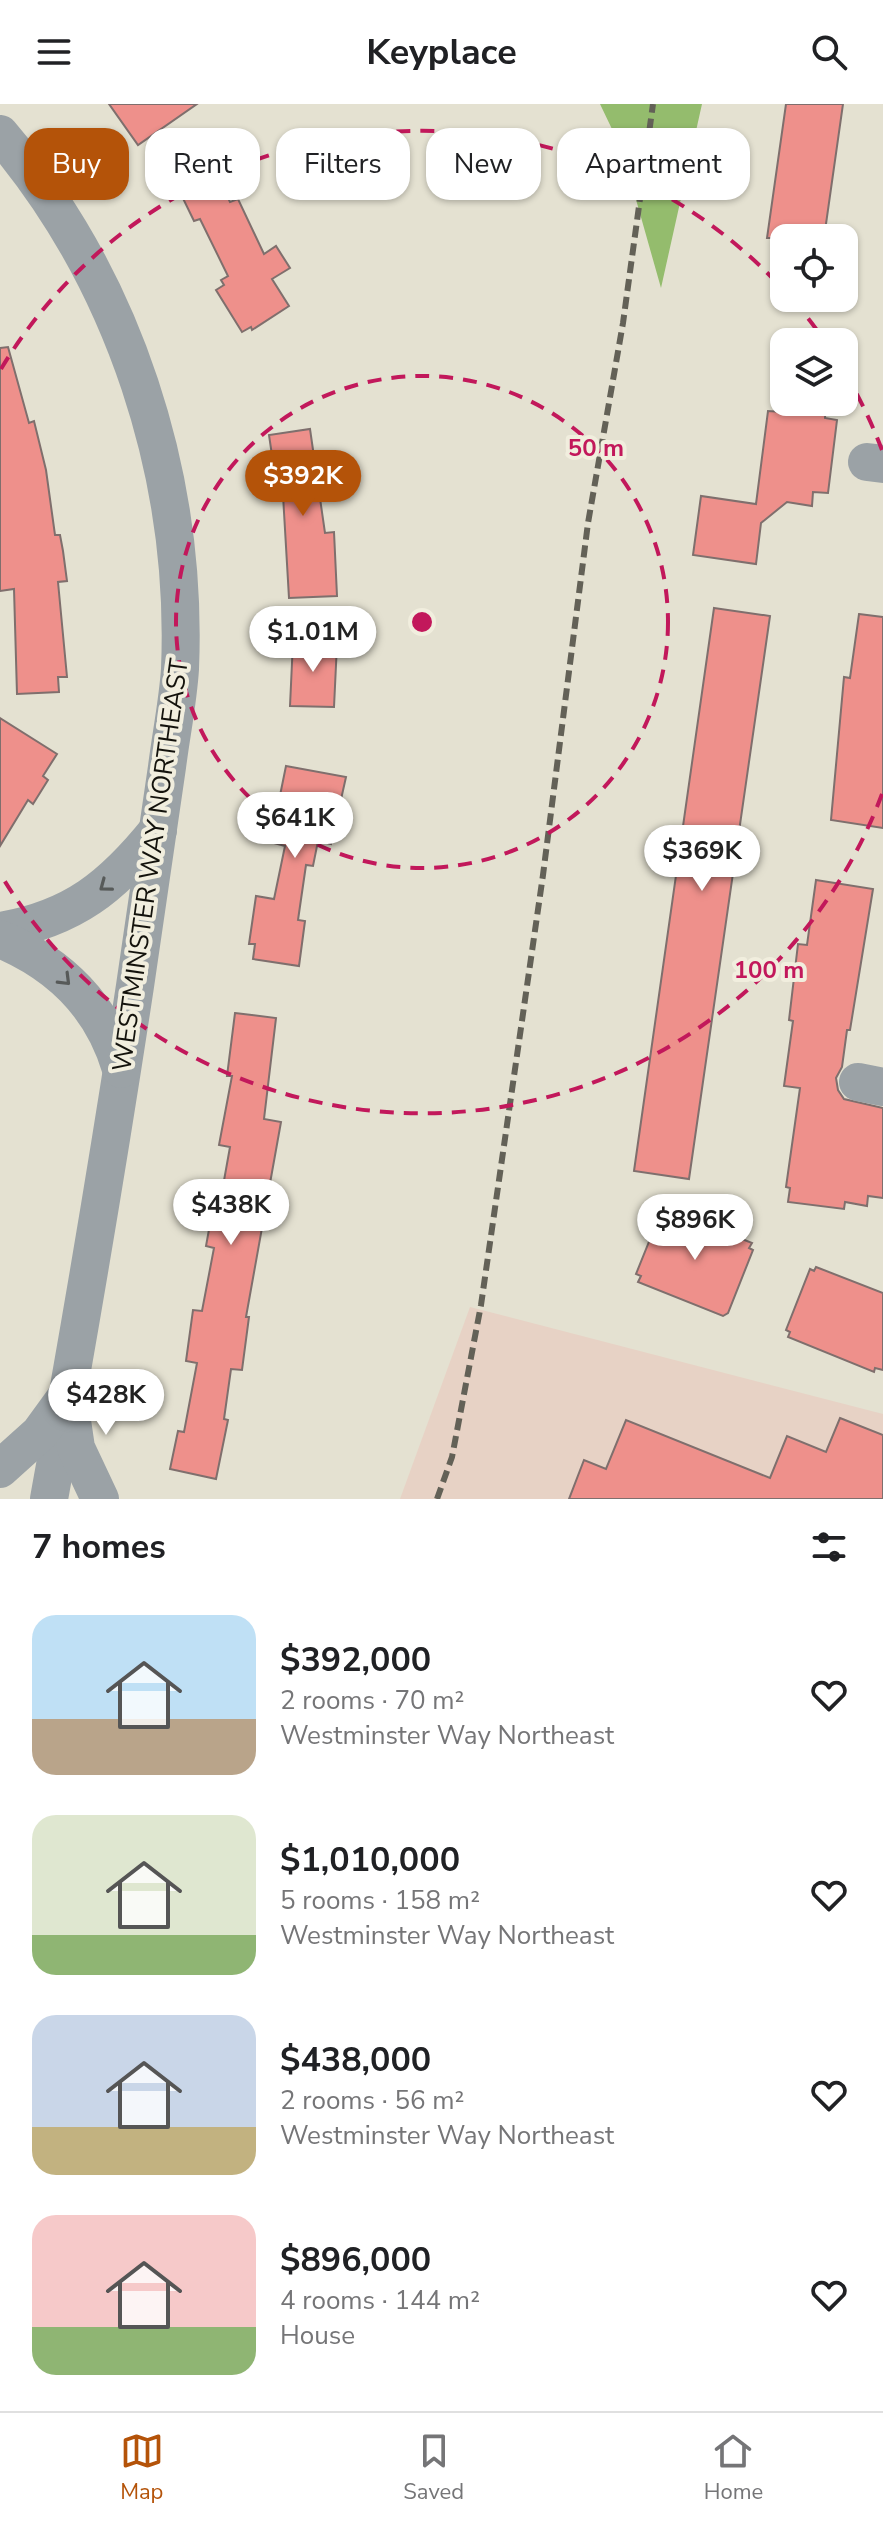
<!DOCTYPE html>
<html lang="en">
<head>
<meta charset="utf-8">
<style>
	:root { --surface:#fff; --page:#f2f2f2; --text:#202124; --muted:#757577; --line:#e0e0e0; --accent:#b45309 }
	body { margin:0; font-family:"Nunito Sans",sans-serif; background:var(--page); color:var(--text); height:100vh; display:flex; flex-direction:column; font-size:30px; white-space:nowrap }
	* { box-sizing:border-box; margin:0 }
	p { font-size:26px; color:var(--muted) }
	.icon { flex:none; width:44px; height:44px; fill:none; stroke:currentColor; stroke-width:2; stroke-linecap:round; stroke-linejoin:round }
	.map { position:relative; height:1395px; overflow:hidden }
	.panel { display:flex; flex-direction:column; background:var(--surface); flex:1 }
	.panel>* { flex:none }
	.guide { position:absolute; left:24px; top:24px; width:836px; height:72px; display:flex; gap:16px }
	.controls { position:absolute; left:770px; top:120px; display:grid; gap:16px }
	.controls a { display:grid; place-items:center; width:88px; height:88px; border-radius:16px; background:var(--surface); box-shadow:0 2px 6px #0004; font-size:40px }
	.price { position:absolute; translate:-50% -68px; padding:0 18px; border-radius:28px; background:#fff; color:#222; font-size:26px; line-height:52px; filter:drop-shadow(0 2px 4px #0008) }
	.price::after { content:''; position:absolute; left:50%; top:48px; width:24px; height:18px; margin-left:-12px; background:inherit; clip-path:polygon(0 0,100% 0,50% 100%) }
	.price.on { background:var(--accent); color:#fff }
	ul { padding:0; list-style:none }
	li { display:flex; align-items:center; gap:24px; height:200px; padding:0 32px }
	li span { display:grid; place-items:center; flex:none; width:224px; height:160px; border-radius:24px; color:#555 }
	li>.icon { margin-inline-start:auto }
	span .icon { width:96px; height:96px; fill:#fffc; stroke-width:1 }
	li b { font-size:34px }
	h2 { display:flex; justify-content:space-between; align-items:center; height:96px; padding:0 32px; font-size:34px }
	.chip { padding:0 28px; border-radius:24px; background:var(--surface); box-shadow:0 2px 6px #0004; font-size:28px; line-height:72px }
	.chip.on { background:var(--accent); color:#fff }
	header { display:flex; justify-content:space-between; align-items:center; height:104px; padding:0 32px; background:var(--surface); font-size:36px; font-weight:700 }
	.menu { display:flex; justify-content:space-around; align-items:center; height:112px; border-top:2px solid var(--line); background:var(--surface); font-size:22px; color:var(--muted) }
	.menu a { display:grid; justify-items:center; gap:4px }
	.menu .on { color:var(--accent) }
	.map>svg:first-child { display:block }
	.commercial { fill:#e7d2c5 }
	.forest { fill:#94bc6d }
	.building { fill:#ee908b; stroke:#7f6f6d; stroke-width:2 }
	.lines { fill:none; stroke-linecap:round; stroke-linejoin:round }
	.minor { stroke:#9ba2a6; stroke-width:38 }
	.rail { stroke:#636157; stroke-width:6; stroke-dasharray:12 6; stroke-linecap:butt }
	.oneway { stroke:#575a59 }
	.ring { fill:none; stroke:#c2185b; stroke-width:4; stroke-dasharray:14 10 }
	.labels { text-anchor:middle; stroke-width:8; stroke-linejoin:round; paint-order:stroke }
	.street-label { font-size:26px; fill:#13120c; stroke:#f1eede }
	.centre { fill:#c2185b; stroke:#f1eede; stroke-width:4 }
	.ring-label { font-size:24px; text-anchor:middle; font-weight:bold; fill:#c2185b; stroke:#f1eede; stroke-width:8; stroke-linejoin:round; paint-order:stroke }
</style>
</head>
<body>
<header><svg class="icon" aria-label="menu" viewBox="0 0 24 24"><path d="M4 6h16M4 12h16M4 18h16"/></svg>Keyplace<svg class="icon" aria-label="search" viewBox="0 0 24 24"><circle cx="10" cy="10" r="6"/><path d="M15 15l6 6"/></svg></header>
<div class="map">
<svg width="883" height="1395" viewBox="0 0 883 1395">
	<rect width="100%" height="100%" fill="#e4e1d1"/>
	<!-- commercial -->
	<polygon class="commercial" points="470,1203 883,1310 883,1395 400,1395"/>
	<!-- forest -->
	<polygon class="forest" points="600,0 702,0 661,184 622,46"/>
	<!-- building -->
	<g class="building">
		<polygon points="109,0 197,0 138,41"/>
		<polygon points="786,0 843,0 824,134 767,134"/>
		<polygon points="213,63 230,98 238,95 264,150 276,142 290,164 272,175 289,202 252,226 251,223 242,228 216,186 224,181 221,176 228,172 200,115 194,117 176,80"/>
		<polygon points="8,243 29,319 34,317 46,366 55,431 60,431 63,447 67,477 58,478 67,573 58,573 59,588 17,590 14,485 0,487 0,244"/>
		<polygon points="784,298 826,298 825,314 837,316 828,389 813,388 812,402 787,398 761,419 756,460 693,451 701,392 756,400 768,307 783,308"/>
		<polygon points="310,325 325,429 334,428 337,492 289,494 283,391 278,392 269,331"/>
		<polygon points="714,504 770,512 689,1075 634,1067"/>
		<polygon points="859,510 883,513 883,724 831,716 844,573 850,574"/>
		<polygon points="293,537 337,540 334,603 290,602"/>
		<polygon points="0,614 57,650 43,672 48,676 33,700 28,696 0,742"/>
		<polygon points="286,662 346,673 331,740 318,737 313,762 306,761 298,816 305,817 299,862 253,855 255,840 249,840 256,792 274,795 285,742 274,739 278,722 274,721"/>
		<polygon points="816,776 873,785 850,926 847,926 842,963 836,974 838,986 844,995 883,1004 883,1094 868,1092 867,1102 845,1098 844,1105 788,1098 790,1084 786,1083 800,984 784,982 793,917 789,916 798,840 807,841"/>
		<polygon points="235,909 276,914 264,1015 281,1018 246,1213 249,1213 242,1266 231,1265 224,1315 228,1316 216,1375 170,1365 178,1327 184,1328 197,1259 186,1257 193,1206 202,1207 214,1144 206,1142 212,1109 218,1110 230,1043 219,1041 232,972 227,972"/>
		<polygon points="663,1103 752,1139 749,1144 753,1146 728,1209 723,1212 638,1178 641,1172 636,1170"/>
		<polygon points="816,1163 883,1189 883,1266 875,1264 874,1268 788,1233 790,1228 786,1226 810,1165 814,1167"/>
		<polygon points="840,1314 883,1331 883,1395 569,1395 584,1356 606,1365 626,1316 770,1374 787,1332 826,1348"/>
	</g>
	<g class="lines">
		<!-- minor -->
		<g class="minor">
			<path d="M0 30C125 177 188 373 180 565 178 597 171 631 167 663 157 736 146 809 135 882 109 1053 80 1224 49 1395"/>
			<polyline points="867,358 883,360"/>
			<path d="M0 827C73 815 113 782 158 726"/>
			<path d="M0 835C60 860 103 903 121 965"/>
			<polyline points="858,978 883,983"/>
			<polyline points="71,1310 76,1344 100,1395"/>
			<polyline points="0,1365 40,1329 64,1296"/>
		</g>
		<!-- rail -->
		<polyline class="rail" points="437,1395 452,1353 481,1201 543,771 588,419 623,219 653,0"/>
	</g>
	<!-- one-way arrows -->
	<defs><path id="oneway-chevron" d="M-2-3.5L2.5 0L-2 3.5" fill="none" stroke-width="1.6" stroke-linecap="round" stroke-linejoin="round" transform="scale(2)"/></defs>
	<g class="oneway">
		<use href="#oneway-chevron" transform="translate(105 782) rotate(143)"/>
		<use href="#oneway-chevron" transform="translate(65 876) rotate(45)"/>
	</g>
	<!-- distance rings -->
	<g class="ring">
		<circle cx="422" cy="518" r="246"/>
		<path d="M882 690A491 491 0 0 1 1 771M1 265A491 491 0 0 1 781 183M793 196A491 491 0 0 1 824 236M845 269A491 491 0 0 1 882 346"/>
	</g>
	<g class="labels">
		<!-- street labels -->
		<g class="street-label">
			<text transform="translate(150 761) rotate(-82)" y="9">WESTMINSTER WAY NORTHEAST</text>
		</g>
	</g>
	<circle cx="422" cy="518" r="12" class="centre"/>
	<g class="ring-label">
		<text x="596" y="352">50 m</text>
		<text x="769" y="874">100 m</text>
	</g>
</svg>
<div class="controls">
<a><svg class="icon" aria-label="locate" viewBox="0 0 24 24"><circle cx="12" cy="12" r="6"/><path d="M12 2v4M12 18v4M2 12h4M18 12h4"/></svg></a>
<a><svg class="icon" aria-label="layers" viewBox="0 0 24 24"><path d="M12 4l9 5-9 5-9-5zM3 14l9 5 9-5"/></svg></a>
</div>
<b class="price on" style="left:303px;top:414px">$392K</b>
<b class="price" style="left:313px;top:570px">$1.01M</b>
<b class="price" style="left:295px;top:756px">$641K</b>
<b class="price" style="left:702px;top:789px">$369K</b>
<b class="price" style="left:231px;top:1143px">$438K</b>
<b class="price" style="left:695px;top:1158px">$896K</b>
<b class="price" style="left:106px;top:1333px">$428K</b>
<div class="guide">
<a class="chip on">Buy</a>
<a class="chip">Rent</a>
<a class="chip">Filters</a>
<a class="chip">New</a>
<a class="chip">Apartment</a>
</div>
</div>
<section class="panel">
<h2>7 homes<svg class="icon" aria-label="filters" viewBox="0 0 24 24"><path d="M4 7h16M4 17h16"/><circle cx="9" cy="7" r="2"/><circle cx="15" cy="17" r="2"/></svg></h2>
<ul>
<li><span style="background:linear-gradient(#bfe0f5 65%,#b9a48a 0)"><svg class="icon" aria-label="home" viewBox="0 0 24 24"><path d="M3 11l9-7 9 7M6 9v11h12V9"/></svg></span><div><b>$392,000</b><p>2 rooms · 70 m²</p><p>Westminster Way Northeast</p></div><svg class="icon" aria-label="heart" viewBox="0 0 24 24"><path d="M12 20l-8-8c-3-5 5-10 8-4 3-6 11-1 8 4z"/></svg></li>
<li><span style="background:linear-gradient(#dfe7d0 75%,#8fb573 0)"><svg class="icon" aria-label="home" viewBox="0 0 24 24"><path d="M3 11l9-7 9 7M6 9v11h12V9"/></svg></span><div><b>$1,010,000</b><p>5 rooms · 158 m²</p><p>Westminster Way Northeast</p></div><svg class="icon" aria-label="heart" viewBox="0 0 24 24"><path d="M12 20l-8-8c-3-5 5-10 8-4 3-6 11-1 8 4z"/></svg></li>
<li><span style="background:linear-gradient(#c9d6e8 70%,#c2b280 0)"><svg class="icon" aria-label="home" viewBox="0 0 24 24"><path d="M3 11l9-7 9 7M6 9v11h12V9"/></svg></span><div><b>$438,000</b><p>2 rooms · 56 m²</p><p>Westminster Way Northeast</p></div><svg class="icon" aria-label="heart" viewBox="0 0 24 24"><path d="M12 20l-8-8c-3-5 5-10 8-4 3-6 11-1 8 4z"/></svg></li>
<li><span style="background:linear-gradient(#f6c9c9 70%,#8fb573 0)"><svg class="icon" aria-label="home" viewBox="0 0 24 24"><path d="M3 11l9-7 9 7M6 9v11h12V9"/></svg></span><div><b>$896,000</b><p>4 rooms · 144 m²</p><p>House</p></div><svg class="icon" aria-label="heart" viewBox="0 0 24 24"><path d="M12 20l-8-8c-3-5 5-10 8-4 3-6 11-1 8 4z"/></svg></li>
</ul>
</section>
<nav class="menu">
<a class="on"><svg class="icon" aria-label="map" viewBox="0 0 24 24"><path d="M3 6l6-2 6 2 6-2v14l-6 2-6-2-6 2zM9 4v14M15 6v14"/></svg>Map</a>
<a><svg class="icon" aria-label="saved" viewBox="0 0 24 24"><path d="M7 4h10v16l-5-4-5 4z"/></svg>Saved</a>
<a><svg class="icon" aria-label="home" viewBox="0 0 24 24"><path d="M3 11l9-7 9 7M6 9v11h12V9"/></svg>Home</a>
</nav>
</body>
</html>
